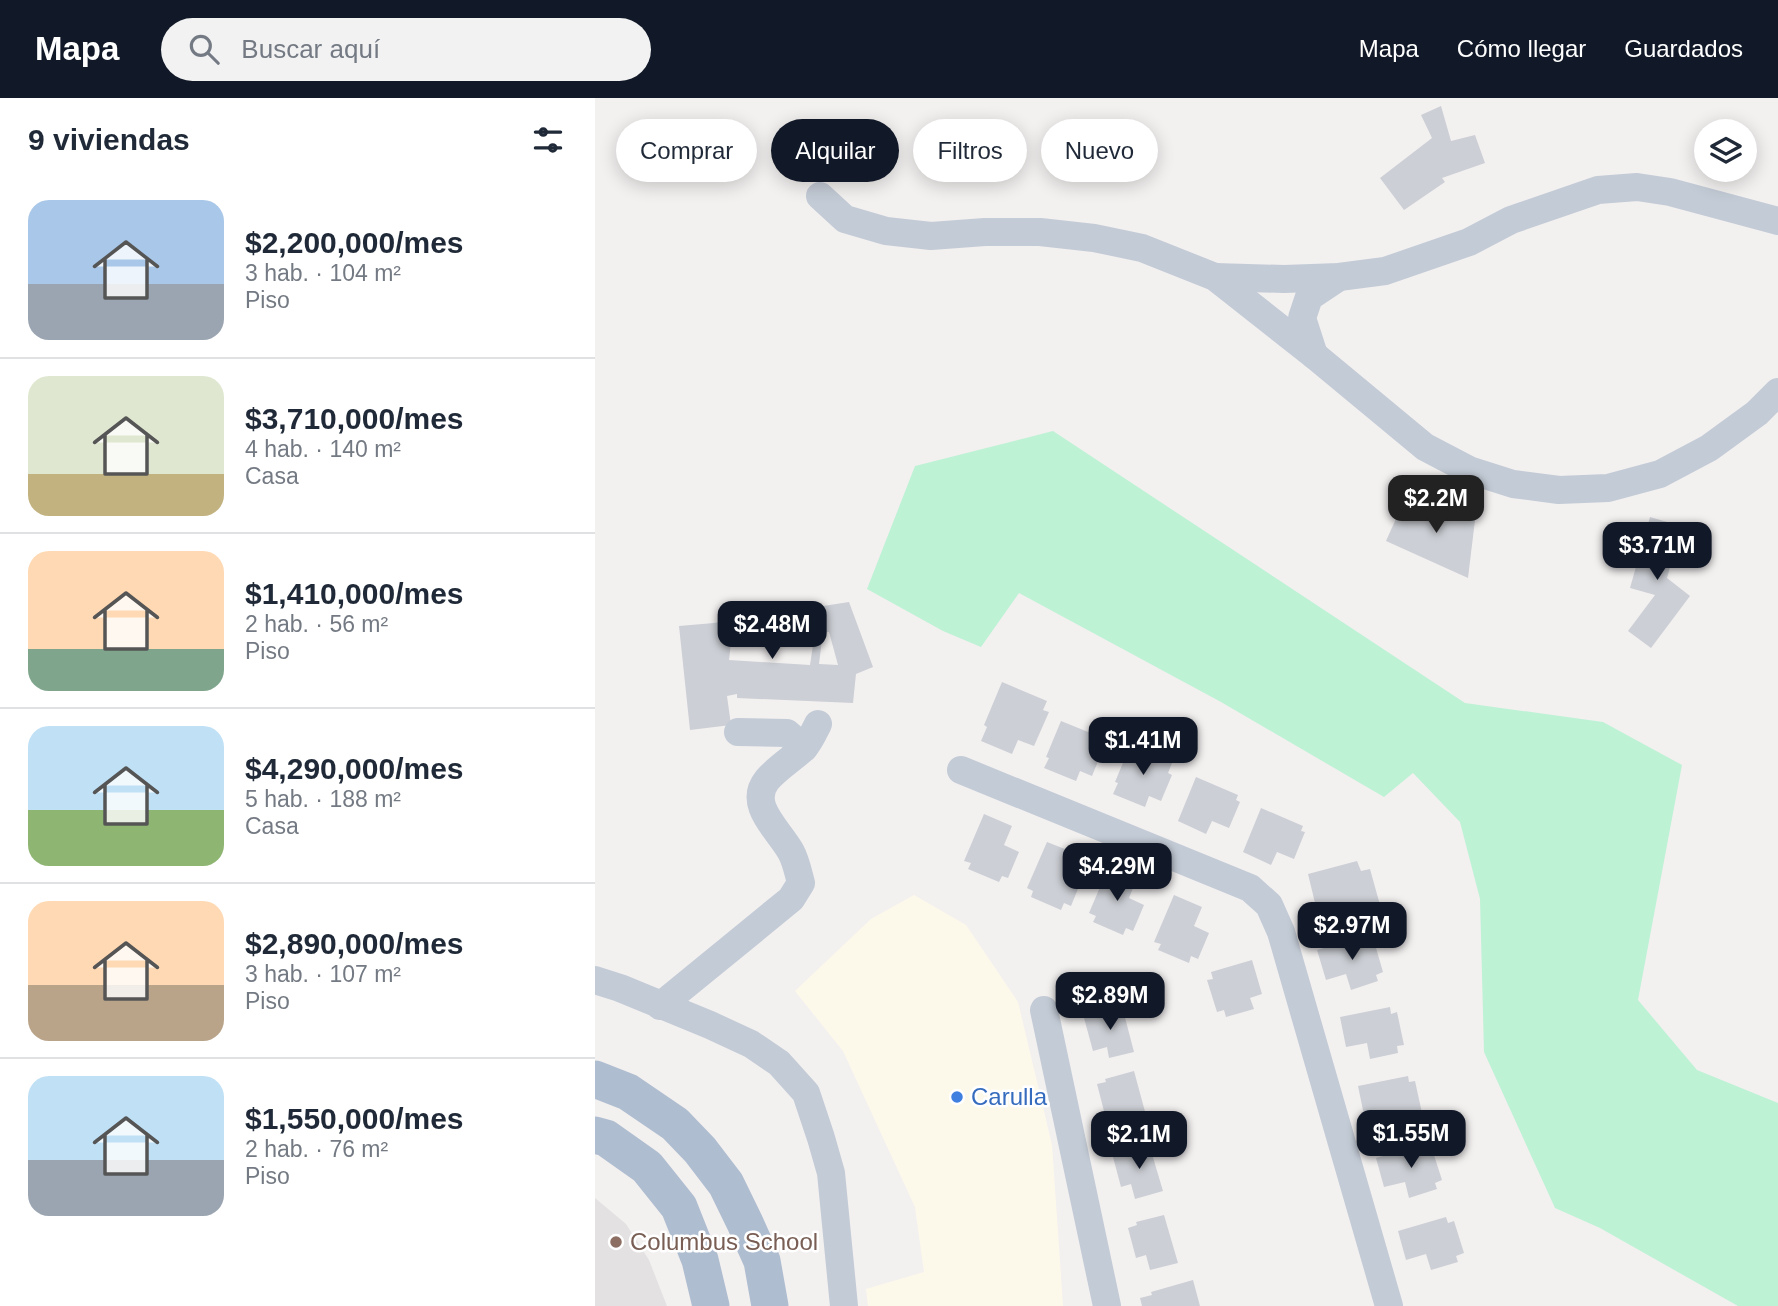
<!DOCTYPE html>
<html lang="es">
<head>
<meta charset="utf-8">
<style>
	:root { --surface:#fff; --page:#f2f2f3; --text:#1f2937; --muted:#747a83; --line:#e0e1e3; --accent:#111827 }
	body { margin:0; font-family:Helvetica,sans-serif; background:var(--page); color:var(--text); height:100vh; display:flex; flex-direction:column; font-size:26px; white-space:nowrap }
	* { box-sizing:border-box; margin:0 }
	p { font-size:23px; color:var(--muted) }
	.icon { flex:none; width:38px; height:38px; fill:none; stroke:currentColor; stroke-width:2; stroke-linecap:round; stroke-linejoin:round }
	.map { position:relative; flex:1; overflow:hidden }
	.details { display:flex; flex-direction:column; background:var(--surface); width:595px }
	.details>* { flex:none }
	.banner { position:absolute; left:21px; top:21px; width:665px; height:63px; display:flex; gap:14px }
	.buttons { position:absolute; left:1099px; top:21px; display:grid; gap:14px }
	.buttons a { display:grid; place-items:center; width:63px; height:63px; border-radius:50%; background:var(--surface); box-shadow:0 4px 18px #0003; font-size:35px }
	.price { position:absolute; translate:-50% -60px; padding:0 16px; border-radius:14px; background:var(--accent); color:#fff; font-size:23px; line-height:46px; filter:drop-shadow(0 2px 4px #0008) }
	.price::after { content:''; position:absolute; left:50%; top:42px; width:21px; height:16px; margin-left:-10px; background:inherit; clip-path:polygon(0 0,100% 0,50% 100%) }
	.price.selected { background:#222; color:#fff }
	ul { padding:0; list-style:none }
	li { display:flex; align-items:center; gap:21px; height:175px; padding:0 28px }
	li+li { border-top:2px solid var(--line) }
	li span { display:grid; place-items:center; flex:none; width:196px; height:140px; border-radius:21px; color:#555 }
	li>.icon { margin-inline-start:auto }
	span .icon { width:84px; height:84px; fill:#fffc; stroke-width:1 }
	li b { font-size:30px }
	h2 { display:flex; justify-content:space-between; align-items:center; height:84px; padding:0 28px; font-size:30px }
	.tag { padding:0 24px; border-radius:32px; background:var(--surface); box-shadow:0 4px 18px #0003; font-size:24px; line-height:63px }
	.tag.selected { background:var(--accent); color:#fff }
	header { display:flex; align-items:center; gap:42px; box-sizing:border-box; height:98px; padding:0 35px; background:var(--accent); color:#fff }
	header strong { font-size:33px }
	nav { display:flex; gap:38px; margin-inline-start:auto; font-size:24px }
	.search { width:490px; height:63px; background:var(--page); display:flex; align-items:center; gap:18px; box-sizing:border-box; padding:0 24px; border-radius:38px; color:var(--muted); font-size:26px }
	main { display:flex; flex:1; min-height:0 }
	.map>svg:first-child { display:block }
	.commercial { fill:#fdf9ea }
	.education { fill:#e4e1e2 }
	.green { fill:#bdf2d5 }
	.building { fill:#cccfd5; fill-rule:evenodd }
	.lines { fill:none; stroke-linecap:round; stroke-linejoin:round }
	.minor { stroke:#c3cbd6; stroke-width:28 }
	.major { stroke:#afbdd0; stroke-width:37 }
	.shop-dot { fill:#3f7fe0; stroke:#fff; stroke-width:2.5 }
	.education-dot { fill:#8d6e63; stroke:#fff; stroke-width:2.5 }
	.labels { text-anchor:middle; stroke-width:5; stroke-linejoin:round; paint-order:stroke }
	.shop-label { font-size:24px; fill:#366cbe; stroke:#fff; text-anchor:start }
	.education-label { font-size:24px; fill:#785e54; stroke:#fff; text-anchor:start }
</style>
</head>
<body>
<header>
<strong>Mapa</strong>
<div class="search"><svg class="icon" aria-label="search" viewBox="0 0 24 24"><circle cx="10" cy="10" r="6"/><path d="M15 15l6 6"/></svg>Buscar aquí</div>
<nav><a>Mapa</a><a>Cómo llegar</a><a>Guardados</a></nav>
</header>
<main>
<section class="details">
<h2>9 viviendas<svg class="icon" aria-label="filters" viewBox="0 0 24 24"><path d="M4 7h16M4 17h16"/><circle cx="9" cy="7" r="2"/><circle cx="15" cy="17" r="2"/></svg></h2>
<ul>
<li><span style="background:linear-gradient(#a9c7e8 60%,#9aa5b1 0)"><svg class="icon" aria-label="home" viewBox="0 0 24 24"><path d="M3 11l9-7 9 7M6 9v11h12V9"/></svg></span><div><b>$2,200,000/mes</b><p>3 hab. · 104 m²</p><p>Piso</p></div></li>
<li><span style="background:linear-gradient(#dfe7d0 70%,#c2b280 0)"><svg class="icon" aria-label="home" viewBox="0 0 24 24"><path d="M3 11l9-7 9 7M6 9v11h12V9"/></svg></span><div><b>$3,710,000/mes</b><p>4 hab. · 140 m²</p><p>Casa</p></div></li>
<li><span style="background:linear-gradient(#ffd9b3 70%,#7fa58c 0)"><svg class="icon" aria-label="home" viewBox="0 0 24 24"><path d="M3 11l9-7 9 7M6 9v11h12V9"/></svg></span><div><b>$1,410,000/mes</b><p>2 hab. · 56 m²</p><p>Piso</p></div></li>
<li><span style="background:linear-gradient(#bfe0f5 60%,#8fb573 0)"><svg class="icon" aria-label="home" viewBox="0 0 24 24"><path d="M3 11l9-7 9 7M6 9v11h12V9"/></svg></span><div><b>$4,290,000/mes</b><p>5 hab. · 188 m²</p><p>Casa</p></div></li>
<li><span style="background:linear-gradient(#ffd9b3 60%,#b9a48a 0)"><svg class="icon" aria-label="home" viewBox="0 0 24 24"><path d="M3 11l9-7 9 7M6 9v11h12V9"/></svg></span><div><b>$2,890,000/mes</b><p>3 hab. · 107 m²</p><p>Piso</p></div></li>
<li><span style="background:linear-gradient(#bfe0f5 60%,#9aa5b1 0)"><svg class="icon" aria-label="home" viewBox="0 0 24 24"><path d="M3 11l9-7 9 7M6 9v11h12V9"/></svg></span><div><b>$1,550,000/mes</b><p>2 hab. · 76 m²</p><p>Piso</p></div></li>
</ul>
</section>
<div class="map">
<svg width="1183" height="1208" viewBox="0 0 1183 1208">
	<rect width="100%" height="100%" fill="#f3f0f0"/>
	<!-- commercial -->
	<polygon class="commercial" points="319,797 371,827 423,904 457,1047 468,1208 273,1208 271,1191 329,1174 320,1109 248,953 200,893 276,821"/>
	<!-- education -->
	<polygon class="education" points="0,1100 31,1126 54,1162 72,1208 0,1208"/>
	<!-- green -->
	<polygon class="green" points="458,333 870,605 1008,624 1087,667 1043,902 1102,972 1183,1005 1183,1208 1143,1208 1005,1130 960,1110 889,954 885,801 865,724 818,675 789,699 626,604 424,495 386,549 348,533 272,491 320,368"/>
	<!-- building -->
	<g class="building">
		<polygon points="846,8 856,43 880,37 890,65 847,80 850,84 809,112 785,80 837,40 826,17"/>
		<polygon points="809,403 881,414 873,480 791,443"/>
		<polygon points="1055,419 1086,428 1072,480 1095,498 1056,550 1033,533 1060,497 1035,490"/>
		<path d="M254 504 278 569 261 576 258 605 142 600V596L132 598 136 627 95 632 84 528 119 525ZM220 534 215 567 134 562 136 545ZM228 534H234L243 567 224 566Z"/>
		<polygon points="407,584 452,603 448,612 454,614 439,648 423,642 417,656 386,643 392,629 389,627"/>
		<polygon points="466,623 508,640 504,650 508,651 497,678 485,673 481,683 449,670 454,660 451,659"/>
		<polygon points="535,648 577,665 573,675 577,677 566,703 554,698 550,709 518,696 523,685 520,684"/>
		<polygon points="601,679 643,697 641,702 645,704 634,730 617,723 611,736 583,723"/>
		<polygon points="666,710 708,728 706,733 710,734 699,761 682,754 676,767 648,754"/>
		<polygon points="389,716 417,728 409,747 424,754 413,780 407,778 404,784 373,771 376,765 369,763"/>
		<polygon points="452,744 480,755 472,775 487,781 476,808 469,805 466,812 436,799 438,793 432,790"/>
		<polygon points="762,763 766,773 775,771 785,807 774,809 776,816 746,822 741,805 721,809 713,776"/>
		<polygon points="514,768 542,780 534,800 549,807 538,833 531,830 528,837 498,824 501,818 494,815"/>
		<polygon points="579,797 607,809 599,828 614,835 603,861 596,858 594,865 563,852 566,846 559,844"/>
		<polygon points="770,838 773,845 779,843 788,874 781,877 783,883 756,892 751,876 731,882 722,852"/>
		<polygon points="657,862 667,896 655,900 659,911 631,919 629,912 622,914 612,882 618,881 616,874"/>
		<polygon points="527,908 539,954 514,960 512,949 498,953 489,920 499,917 498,915"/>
		<polygon points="795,909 796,916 802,914 809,947 802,948 803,955 775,961 772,945 751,949 745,919"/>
		<polygon points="539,973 552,1021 524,1028 520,1014 510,1017 502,986 511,984 510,981"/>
		<polygon points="813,978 814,984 820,983 827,1015 820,1017 821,1024 793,1030 790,1014 769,1017 763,988"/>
		<polygon points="554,1046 568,1093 540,1101 536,1086 526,1089 518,1059 527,1056 527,1054"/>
		<polygon points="829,1046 831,1053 837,1051 847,1082 840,1085 842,1091 814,1100 810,1084 789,1089 781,1060"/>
		<polygon points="569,1117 583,1165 555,1172 551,1157 541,1160 533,1130 542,1127 541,1124"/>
		<polygon points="851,1119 853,1125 859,1123 869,1155 861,1158 863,1164 836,1172 831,1156 811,1162 803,1133"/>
		<polygon points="598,1182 605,1208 547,1208 545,1200 557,1197 556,1194"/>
	</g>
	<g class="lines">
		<!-- minor -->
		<g class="minor">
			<polyline points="225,98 250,121 291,133 336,138 390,134 445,134 499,140 547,150 620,179 719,257 830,349 874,372 918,386 964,392 1013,390 1065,376 1114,350 1162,315 1183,294"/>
			<polyline points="620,179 689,181 744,179 790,173 874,144 916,122 1003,92 1042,89 1075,94 1183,123"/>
			<polyline points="719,257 707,220 714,199 744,179"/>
			<polyline points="143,634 192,635 209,650"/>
			<polyline points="366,672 655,790 674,807 686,834 794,1208"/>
			<polyline points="0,882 25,890 115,927 156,946 184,965 211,995 226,1040 236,1075 249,1208"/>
			<path d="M65 908 196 801 206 785C203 774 201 763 196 754 184 732 152 707 172 682 182 670 197 661 209 650 215 643 219 634 223 626"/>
			<polyline points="449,912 512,1208"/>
		</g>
		<!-- major -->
		<g class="major">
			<polyline points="0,981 33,994 80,1026 105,1052 131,1086 150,1125 167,1163 175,1208"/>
			<polyline points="0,1037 11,1040 52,1069 84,1109 105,1162 116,1208"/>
		</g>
	</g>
	<!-- markers -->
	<circle class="shop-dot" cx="362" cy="999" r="7"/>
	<circle class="education-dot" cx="21" cy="1144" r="7"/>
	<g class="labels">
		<!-- shop labels -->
		<g class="shop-label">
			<text x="376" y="1007">Carulla</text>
		</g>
		<!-- education labels -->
		<g class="education-label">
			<text x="35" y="1152">Columbus School</text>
		</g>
	</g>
</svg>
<div class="buttons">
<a><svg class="icon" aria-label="layers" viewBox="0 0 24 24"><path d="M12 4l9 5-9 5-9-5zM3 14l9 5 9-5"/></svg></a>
</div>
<b class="price selected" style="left:841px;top:437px">$2.2M</b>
<b class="price" style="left:1062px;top:484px">$3.71M</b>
<b class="price" style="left:177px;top:563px">$2.48M</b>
<b class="price" style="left:548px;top:679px">$1.41M</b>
<b class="price" style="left:522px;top:805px">$4.29M</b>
<b class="price" style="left:757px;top:864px">$2.97M</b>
<b class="price" style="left:515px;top:934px">$2.89M</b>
<b class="price" style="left:816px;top:1072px">$1.55M</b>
<b class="price" style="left:544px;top:1073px">$2.1M</b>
<div class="banner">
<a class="tag">Comprar</a>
<a class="tag selected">Alquilar</a>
<a class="tag">Filtros</a>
<a class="tag">Nuevo</a>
</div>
</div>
</main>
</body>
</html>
